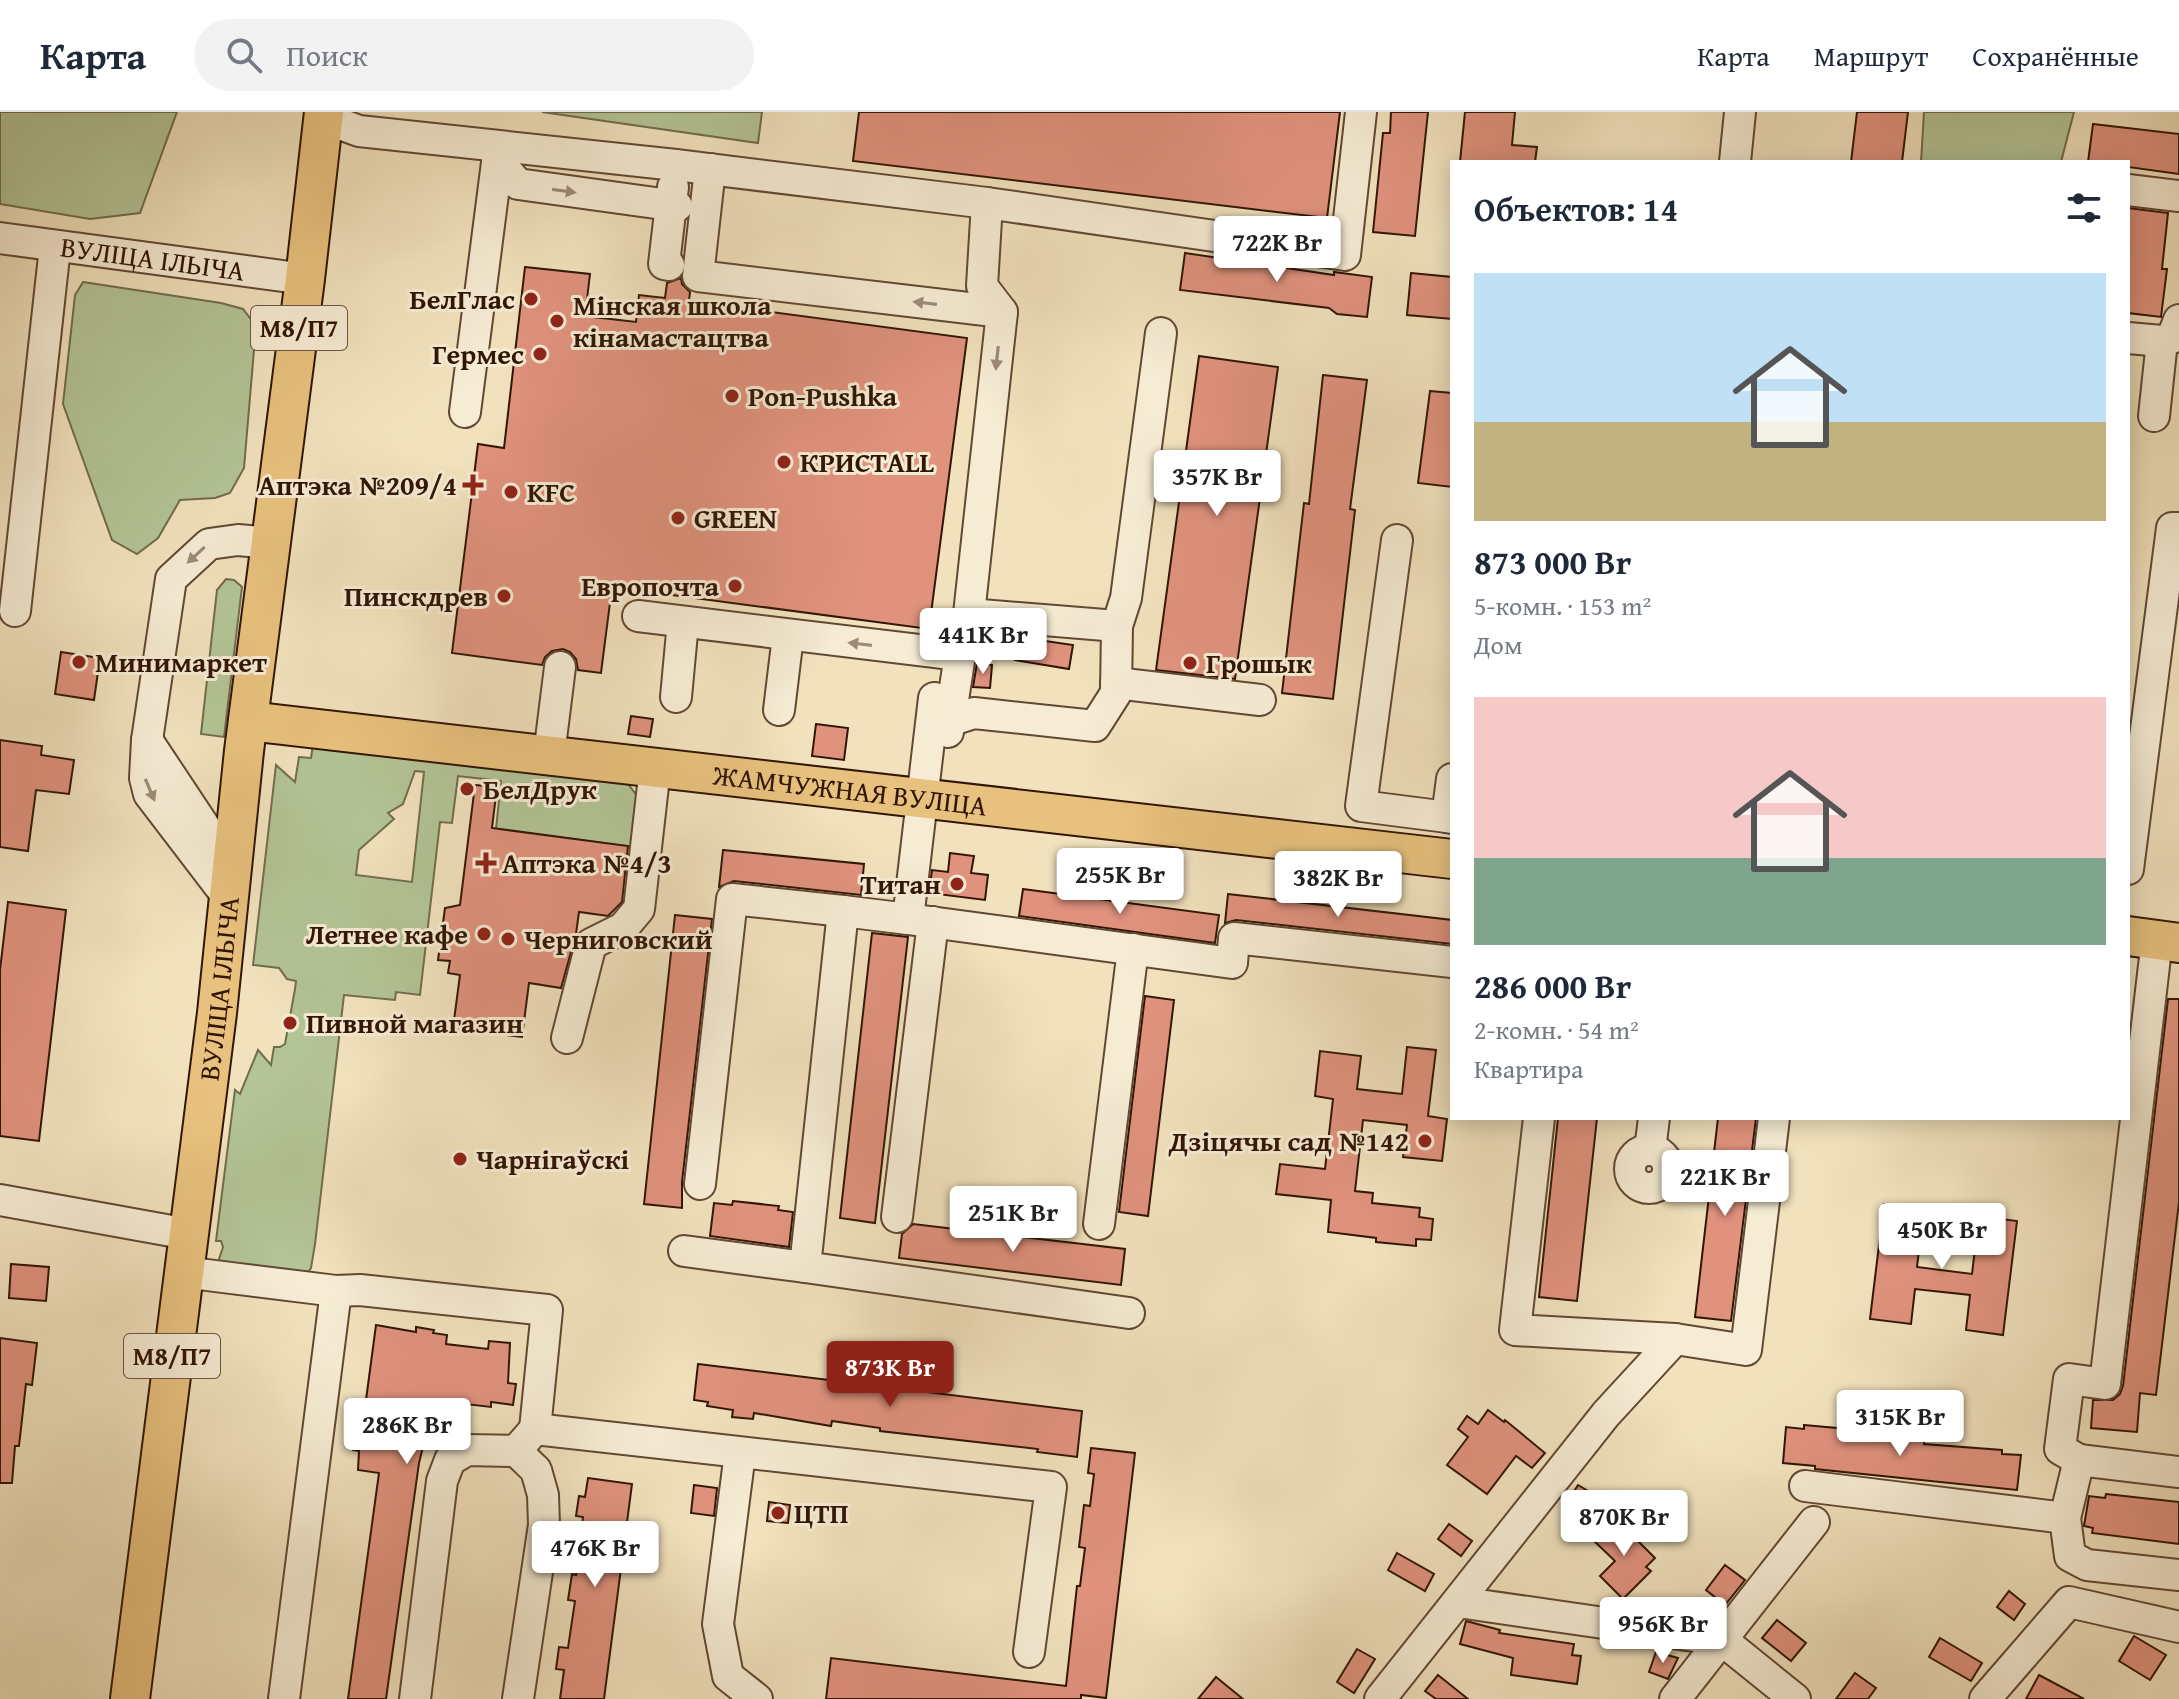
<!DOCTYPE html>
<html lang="ru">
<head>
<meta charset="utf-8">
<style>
	:root { --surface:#fff; --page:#f2f2f3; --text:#1f2937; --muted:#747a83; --line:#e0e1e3; --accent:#8f2418 }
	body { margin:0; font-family:"Gentium Book Plus",serif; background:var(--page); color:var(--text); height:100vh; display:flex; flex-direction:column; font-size:30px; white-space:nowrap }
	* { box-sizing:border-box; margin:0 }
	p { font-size:26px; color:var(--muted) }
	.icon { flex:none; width:44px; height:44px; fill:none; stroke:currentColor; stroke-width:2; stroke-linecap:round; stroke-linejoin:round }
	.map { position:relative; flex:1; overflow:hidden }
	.details { position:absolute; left:1450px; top:48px; width:680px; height:960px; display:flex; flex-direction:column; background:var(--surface); border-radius:0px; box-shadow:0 4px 20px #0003 }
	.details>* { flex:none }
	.price { position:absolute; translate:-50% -68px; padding:0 18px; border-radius:8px; background:#fff; color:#222; font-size:26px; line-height:52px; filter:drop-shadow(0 2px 4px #0008) }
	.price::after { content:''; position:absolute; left:50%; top:48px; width:24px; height:18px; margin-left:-12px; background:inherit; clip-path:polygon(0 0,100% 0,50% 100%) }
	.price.current { background:var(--accent); color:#fff }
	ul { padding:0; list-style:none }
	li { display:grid; align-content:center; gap:16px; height:424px; padding:0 24px }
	li span { display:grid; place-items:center; height:248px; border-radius:0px; color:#555 }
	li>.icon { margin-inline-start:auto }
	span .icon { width:144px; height:144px; fill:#fffc; stroke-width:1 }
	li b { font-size:34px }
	h2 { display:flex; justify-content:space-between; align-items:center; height:96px; padding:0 24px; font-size:34px }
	header { display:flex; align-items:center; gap:48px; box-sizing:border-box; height:112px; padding:0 40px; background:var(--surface); border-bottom:2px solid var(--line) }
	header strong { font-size:38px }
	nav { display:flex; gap:44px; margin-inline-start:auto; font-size:28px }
	.search { width:560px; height:72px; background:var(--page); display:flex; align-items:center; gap:20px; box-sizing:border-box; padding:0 28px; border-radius:44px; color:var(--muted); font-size:30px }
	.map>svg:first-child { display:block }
	.green { fill:#b3c496; stroke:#726c4e; stroke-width:2; fill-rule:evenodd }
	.building { fill:#e0927d; stroke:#311505; stroke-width:2 }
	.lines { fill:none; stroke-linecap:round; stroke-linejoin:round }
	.minor-casing { stroke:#614833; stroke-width:34 }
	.major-casing { stroke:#311505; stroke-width:42 }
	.minor { stroke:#f6ecd4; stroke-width:30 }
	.major { stroke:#e8c17e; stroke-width:38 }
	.oneway { fill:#9d8b77 }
	.poi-dot { fill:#8f2418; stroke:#f6ecd4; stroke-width:3 }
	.labels { text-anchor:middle; stroke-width:6; stroke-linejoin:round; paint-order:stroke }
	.shield { fill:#f6ecd4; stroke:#6c5643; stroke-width:2 }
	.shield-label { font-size:26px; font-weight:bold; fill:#311505 }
	.street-label { font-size:28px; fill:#311505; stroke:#f6ecd4 }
	.poi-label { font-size:28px; font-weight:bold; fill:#311505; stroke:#f6ecd4; text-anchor:start }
</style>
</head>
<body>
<header>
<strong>Карта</strong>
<div class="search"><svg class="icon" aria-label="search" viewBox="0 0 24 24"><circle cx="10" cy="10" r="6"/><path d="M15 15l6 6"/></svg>Поиск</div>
<nav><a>Карта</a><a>Маршрут</a><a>Сохранённые</a></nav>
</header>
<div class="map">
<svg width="2179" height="1587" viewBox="0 0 2179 1587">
	<rect width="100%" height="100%" fill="#f1e2bd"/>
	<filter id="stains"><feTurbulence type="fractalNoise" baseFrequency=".0025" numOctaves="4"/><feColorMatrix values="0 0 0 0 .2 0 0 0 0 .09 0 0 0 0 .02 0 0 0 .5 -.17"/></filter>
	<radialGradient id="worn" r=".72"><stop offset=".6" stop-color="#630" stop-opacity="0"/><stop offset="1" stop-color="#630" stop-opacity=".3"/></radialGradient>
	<!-- green -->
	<g class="green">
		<polygon points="0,0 177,0 140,101 90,107 0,92"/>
		<polygon points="542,0 762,0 758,31"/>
		<polygon points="1924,0 2074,0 2061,50 1921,50"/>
		<polygon points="83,170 221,191 243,197 256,214 244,356 230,381 215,386 180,388 158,426 137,442 112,428 63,292 75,183"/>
		<polygon points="226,467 234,468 242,475 224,625 201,622 217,478"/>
		<path d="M313 632 628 672 638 685 634 735 496 717 501 669 458 664 452 711 440 710 420 883 396 880 395 888 344 883 315 1132 311 1156 305 1164 222 1151 219 1147 223 1135 221 1129H216L235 978 240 982 258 938 271 953 274 935H280L285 932 295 877 296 869 287 867 279 856 253 853 276 653 295 670 299 645 311 646ZM415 659 424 660 412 770 356 763 359 738 394 707 388 701 403 692Z"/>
	</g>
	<!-- building -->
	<g class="building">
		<polygon points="859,0 1340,0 1327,106 853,49"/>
		<polygon points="1391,0 1428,0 1415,124 1373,120 1383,21 1390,21"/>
		<polygon points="1465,0 1515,0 1512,33 1537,35 1535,50 1460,50"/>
		<polygon points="1857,0 1908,0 1902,50 1851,50"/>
		<polygon points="2093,12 2179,22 2179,62 2128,55 2128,50 2088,50"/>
		<polygon points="2128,96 2168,101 2162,157 2167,157 2161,205 2128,201"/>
		<polygon points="1185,141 1334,163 1334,160 1372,165 1367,205 1337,202 1329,196 1180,178"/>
		<polygon points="525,155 590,162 585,204 636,210 639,183 665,186 667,171 681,166 682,172 690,180 689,189 967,226 929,517 612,475 601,561 578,558 576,547 570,540 563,537 552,539 545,545 542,553 452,541 478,332 504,336"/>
		<polygon points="1411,161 1452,165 1452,207 1407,203"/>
		<polygon points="1199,244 1278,255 1235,567 1156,558"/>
		<polygon points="1323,263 1367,268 1350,397 1355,398 1333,587 1282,581 1304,391 1309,392"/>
		<polygon points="1430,279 1452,281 1452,375 1418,371"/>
		<polygon points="1018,525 1073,533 1069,557 1015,548"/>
		<polygon points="61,540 100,546 94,588 55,582"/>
		<polygon points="977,551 992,553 990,576 973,575"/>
		<polygon points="631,604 653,607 650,625 628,622"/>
		<polygon points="816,612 848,616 844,648 812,644"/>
		<polygon points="0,628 42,634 41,643 74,648 69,682 36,678 28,739 0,735"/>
		<polygon points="475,673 497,675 492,716 628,734 622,790 608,804 579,800 576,822 561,876 529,871 522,925 453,916 460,863 448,861 450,849 438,848 445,796 460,793"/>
		<polygon points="723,738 864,752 861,783 734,769 719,775"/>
		<polygon points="950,741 974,744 971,761 988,763 985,788 929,781 932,758 948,760"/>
		<polygon points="1023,777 1219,803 1215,831 1019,804"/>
		<polygon points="1228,782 1452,808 1452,832 1236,808 1225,811"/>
		<polygon points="8,790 66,798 39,1029 0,1024 0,858"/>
		<polygon points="675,803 712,807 682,1070 682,1096 644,1092"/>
		<polygon points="872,821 908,825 875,1111 840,1106"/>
		<polygon points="1145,884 1174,888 1148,1104 1119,1100"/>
		<polygon points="2168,887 2179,887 2179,1090 2156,1283 2140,1281 2137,1320 2091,1316 2093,1288 2113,1288 2120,1282 2123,1274"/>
		<polygon points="1407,935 1436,938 1428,1004 1447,1007 1442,1049 1403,1045 1407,1013 1363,1008 1355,1079 1373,1081 1372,1091 1420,1096 1419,1105 1433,1107 1431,1128 1416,1127 1416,1134 1376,1130 1376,1126 1328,1120 1331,1088 1276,1082 1280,1052 1325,1057 1333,987 1315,984 1320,939 1361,944 1357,977 1402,982"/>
		<polygon points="1558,1006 1597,1006 1577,1189 1539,1185"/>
		<polygon points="1718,1006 1756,1006 1731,1209 1695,1205"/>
		<polygon points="733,1089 779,1094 778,1098 793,1100 789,1135 710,1124 714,1091 732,1093"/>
		<polygon points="1884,1092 1924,1097 1917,1155 1972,1162 1979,1104 2017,1109 2003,1223 1966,1218 1970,1183 1915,1177 1911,1212 1870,1207"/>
		<polygon points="913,1112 1125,1137 1121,1173 899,1146 902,1122"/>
		<polygon points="11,1152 49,1155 46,1189 9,1186"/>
		<polygon points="376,1213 416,1220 416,1215 434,1218 433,1221 447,1223 446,1232 488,1237 489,1229 510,1231 508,1271 516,1272 513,1293 491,1290 491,1295 457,1291 455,1301 432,1298 419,1351 386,1587 348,1587 379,1361 358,1358 359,1339 353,1338 356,1317 362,1318"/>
		<polygon points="0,1226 37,1231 32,1273 26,1272 19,1334 15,1334 12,1371 0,1371"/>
		<polygon points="698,1252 1082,1299 1077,1345 1037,1340 1038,1337 880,1319 880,1316 832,1309 831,1314 754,1301 753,1307 732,1305 733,1298 707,1294 708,1290 694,1288"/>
		<polygon points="1488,1298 1504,1310 1505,1308 1545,1341 1532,1356 1516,1344 1487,1382 1447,1353 1468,1325 1458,1317 1467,1304 1478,1312"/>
		<polygon points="1804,1313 1848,1317 1848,1322 1925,1327 1924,1332 2002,1338 2002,1342 2021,1343 2017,1378 1815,1357 1815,1354 1783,1351 1786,1315 1804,1317"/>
		<polygon points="1091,1336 1135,1341 1106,1586 1081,1583 1081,1587 826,1587 831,1546 1066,1574 1077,1474 1080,1474 1085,1436 1079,1435 1084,1393 1090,1394 1094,1362 1088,1361"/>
		<polygon points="588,1366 632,1372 604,1587 560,1587 564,1558 556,1557 559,1535 568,1536 575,1489 568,1488 572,1462 576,1463 583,1405 576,1404 579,1384 585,1385"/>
		<polygon points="694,1373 717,1376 714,1404 691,1401"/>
		<polygon points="1578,1373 1595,1383 1584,1403 1566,1392"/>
		<polygon points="2106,1382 2179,1390 2179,1432 2092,1421 2093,1416 2084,1414 2089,1384 2105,1386"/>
		<polygon points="769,1390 790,1393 788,1411 767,1409"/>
		<polygon points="1615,1406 1655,1446 1646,1455 1651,1459 1623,1487 1600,1464 1615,1449 1593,1428"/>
		<polygon points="1449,1412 1472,1429 1461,1444 1438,1427"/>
		<polygon points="1397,1441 1434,1462 1425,1479 1388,1458"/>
		<polygon points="1725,1453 1745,1468 1725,1493 1706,1478"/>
		<polygon points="2009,1479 2025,1492 2014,1508 1997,1495"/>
		<polygon points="1777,1508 1806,1531 1791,1549 1762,1526"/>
		<polygon points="1466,1509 1500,1518 1499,1521 1574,1532 1572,1543 1581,1544 1577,1572 1511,1563 1513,1546 1460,1532"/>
		<polygon points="2134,1524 2166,1543 2150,1568 2119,1549"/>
		<polygon points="1940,1526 1982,1551 1971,1569 1929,1545"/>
		<polygon points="1357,1537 1375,1547 1354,1581 1337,1570"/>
		<polygon points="1656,1540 1678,1546 1668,1567 1649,1560"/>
		<polygon points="1855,1561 1876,1576 1868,1587 1836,1587"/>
		<polygon points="1438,1563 1468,1587 1436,1587 1425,1579"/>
		<polygon points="2039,1563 2084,1587 2026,1587"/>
		<polygon points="1216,1565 1243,1587 1198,1587"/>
	</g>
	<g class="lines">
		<defs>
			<g id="minor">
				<polyline points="324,6 359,19 676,53 987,91 1345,143 1361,0"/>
				<polyline points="497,48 518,72 677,94"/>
				<polyline points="1735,50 1740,0"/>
				<polyline points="710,57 698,164 1002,200"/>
				<polyline points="2128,78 2179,84"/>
				<path id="s1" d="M0 126 305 167"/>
				<polyline points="669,153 664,152 673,75"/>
				<polyline points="2128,226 2162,229 2172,226 2179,208"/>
				<polyline points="465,300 499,35"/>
				<polyline points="2154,304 2162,229"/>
				<polyline points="1397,428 1361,694 1447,705"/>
				<polyline points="15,499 55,135"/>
				<polyline points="969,502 1117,514 1126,486 1161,221"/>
				<polyline points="638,504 960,543 969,502 1002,200 982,174 987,91"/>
				<polyline points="1116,571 1260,588"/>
				<polyline points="676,585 683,510"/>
				<polyline points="934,586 908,807 1232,851 1234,826 1452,850"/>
				<polyline points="779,598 788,524"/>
				<polyline points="949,609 974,601 1095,614 1116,581 1117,514"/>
				<polyline points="948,620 960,543"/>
				<polyline points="147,628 216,732 225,768"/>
				<polyline points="549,643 560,555"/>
				<polyline points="1452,667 1447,705 1452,706"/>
				<polyline points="2128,757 2172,416 2179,416"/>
				<polyline points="230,788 149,682 145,666 147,628 171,467 209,432 238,428 270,431"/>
				<polyline points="908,807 843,799 805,1155 1129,1201"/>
				<polyline points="567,926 591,832 623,816 639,797 655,656"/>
				<polyline points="1539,1006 1515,1218 1675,1227 1746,1238 1774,1006"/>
				<circle cx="1649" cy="1057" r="19"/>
				<polyline points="1650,1038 1654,1006"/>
				<polyline points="700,1072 732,787 843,799"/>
				<polyline points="0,1088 188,1122"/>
				<polyline points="897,1105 933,810"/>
				<polyline points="1099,1112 1133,837"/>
				<polyline points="684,1139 805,1155"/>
				<polyline points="183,1160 336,1179 360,1178 547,1198 535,1317 1051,1375 1029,1540"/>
				<polyline points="516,1339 536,1358 543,1383 544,1413 518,1587"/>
				<polyline points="740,1341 718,1512 728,1564 757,1587"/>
				<polyline points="2079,1348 2060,1337 2069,1267 2105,1272 2157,828"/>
				<polyline points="1805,1374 2065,1406 2079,1348 2179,1360"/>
				<polyline points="2065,1406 2070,1444 2087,1453 2179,1463"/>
				<polyline points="1458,1490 1722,1528 1795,1587"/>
				<polyline points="284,1587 336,1179"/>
				<polyline points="415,1587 442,1369 450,1348 467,1338 516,1339 535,1317"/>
				<polyline points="1380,1587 1606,1302 1675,1227"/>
				<polyline points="1675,1587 1814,1410"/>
				<polyline points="1985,1587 2069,1490 2179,1515"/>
			</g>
			<g id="major">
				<path id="s2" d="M248 609 1452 747"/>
				<polyline points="2128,824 2179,831"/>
				<path id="s3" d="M130 1587 217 901 244 639 305 167 324 0"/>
			</g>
		</defs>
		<!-- minor casing -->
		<use href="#minor" class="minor-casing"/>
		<!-- major casing -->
		<use href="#major" class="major-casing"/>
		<!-- minor -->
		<use href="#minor" class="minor"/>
		<!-- major -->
		<use href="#major" class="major"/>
	</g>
	<!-- one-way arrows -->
	<defs><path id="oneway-solid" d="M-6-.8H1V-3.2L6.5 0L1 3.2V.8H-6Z" transform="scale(2)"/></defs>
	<g class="oneway">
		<use href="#oneway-solid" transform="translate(564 79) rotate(8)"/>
		<use href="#oneway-solid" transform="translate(925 191) rotate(-173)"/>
		<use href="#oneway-solid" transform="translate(997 246) rotate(96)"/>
		<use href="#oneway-solid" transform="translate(196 443) rotate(137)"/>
		<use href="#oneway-solid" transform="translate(860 532) rotate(-173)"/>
		<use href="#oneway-solid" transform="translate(150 678) rotate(67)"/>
	</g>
	<!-- markers -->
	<g class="poi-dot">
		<circle cx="531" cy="187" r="8"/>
		<circle cx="557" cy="209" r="8"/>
		<circle cx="540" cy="242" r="8"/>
		<circle cx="732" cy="284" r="8"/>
		<circle cx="784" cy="350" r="8"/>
		<path d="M469 361h8v8h8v8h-8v8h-8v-8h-8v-8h8z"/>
		<circle cx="511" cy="380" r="8"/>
		<circle cx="678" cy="406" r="8"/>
		<circle cx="735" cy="474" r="8"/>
		<circle cx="504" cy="484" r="8"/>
		<circle cx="79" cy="550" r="8"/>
		<circle cx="1190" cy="551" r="8"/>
		<circle cx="467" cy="677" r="8"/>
		<path d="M482 739h8v8h8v8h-8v8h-8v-8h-8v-8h8z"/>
		<circle cx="957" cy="772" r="8"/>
		<circle cx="484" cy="822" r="8"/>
		<circle cx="508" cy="827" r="8"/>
		<circle cx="290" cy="911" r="8"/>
		<circle cx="1425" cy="1029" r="8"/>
		<circle cx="460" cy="1047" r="8"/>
		<circle cx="778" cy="1401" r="8"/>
	</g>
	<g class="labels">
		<!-- shield labels -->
		<g class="shield">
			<rect x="251" y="194" width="96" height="44" rx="6"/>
			<rect x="124" y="1222" width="96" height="44" rx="6"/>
		</g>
		<g class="shield-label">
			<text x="299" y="225">М8/П7</text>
			<text x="172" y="1253">М8/П7</text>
		</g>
		<!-- street labels -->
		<g class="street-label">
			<text dy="10" stroke="none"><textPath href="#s1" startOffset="154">ВУЛІЦА ІЛЬІЧА</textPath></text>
			<text dy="10" stroke="none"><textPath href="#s2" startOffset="606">ЖАМЧУЖНАЯ ВУЛІЦА</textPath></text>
			<text dy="10" stroke="none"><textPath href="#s3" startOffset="716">ВУЛІЦА ІЛЬІЧА</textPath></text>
		</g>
		<!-- poi labels -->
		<g class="poi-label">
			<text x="515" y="197" text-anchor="end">БелГлас</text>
			<text x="573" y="203">Мінская школа<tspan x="573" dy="32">кінамастацтва</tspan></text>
			<text x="524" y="252" text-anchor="end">Гермес</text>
			<text x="748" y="294">Pon-Pushka</text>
			<text x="800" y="360">КРИСТАLL</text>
			<text x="457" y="383" text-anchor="end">Аптэка №209/4</text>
			<text x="527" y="390">KFC</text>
			<text x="694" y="416">GREEN</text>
			<text x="719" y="484" text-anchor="end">Европочта</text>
			<text x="488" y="494" text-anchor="end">Пинскдрев</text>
			<text x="95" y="560">Минимаркет</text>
			<text x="1206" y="561">Грошык</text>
			<text x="483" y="687">БелДрук</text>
			<text x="502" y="761">Аптэка №4/3</text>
			<text x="941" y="782" text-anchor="end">Титан</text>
			<text x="468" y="832" text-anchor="end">Летнее кафе</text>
			<text x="524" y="837">Черниговский</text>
			<text x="306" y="921">Пивной магазин</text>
			<text x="1409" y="1039" text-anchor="end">Дзіцячы сад №142</text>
			<text x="476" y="1057">Чарнігаўскі</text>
			<text x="794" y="1411">ЦТП</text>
		</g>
	</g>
	<rect width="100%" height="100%" filter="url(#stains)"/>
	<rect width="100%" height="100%" fill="url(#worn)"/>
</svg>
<b class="price" style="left:1277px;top:172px">722K Br</b>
<b class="price" style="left:1217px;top:406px">357K Br</b>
<b class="price" style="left:983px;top:564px">441K Br</b>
<b class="price" style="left:1120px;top:804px">255K Br</b>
<b class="price" style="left:1338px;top:807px">382K Br</b>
<b class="price" style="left:1725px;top:1106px">221K Br</b>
<b class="price" style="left:1013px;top:1142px">251K Br</b>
<b class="price" style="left:1942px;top:1159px">450K Br</b>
<b class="price current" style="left:890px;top:1297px">873K Br</b>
<b class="price" style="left:1900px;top:1346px">315K Br</b>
<b class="price" style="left:407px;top:1354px">286K Br</b>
<b class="price" style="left:1624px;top:1446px">870K Br</b>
<b class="price" style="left:595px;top:1477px">476K Br</b>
<b class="price" style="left:1663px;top:1553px">956K Br</b>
<section class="details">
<h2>Объектов: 14<svg class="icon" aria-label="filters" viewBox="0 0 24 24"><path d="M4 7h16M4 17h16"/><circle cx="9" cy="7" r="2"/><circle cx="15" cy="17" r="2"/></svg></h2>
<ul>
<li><span style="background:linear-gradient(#bfe0f5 60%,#c2b280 0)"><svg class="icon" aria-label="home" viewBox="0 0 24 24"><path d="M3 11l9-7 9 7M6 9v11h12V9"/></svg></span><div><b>873 000 Br</b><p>5-комн. · 153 m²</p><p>Дом</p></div></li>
<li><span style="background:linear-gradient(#f6c9c9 65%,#7fa58c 0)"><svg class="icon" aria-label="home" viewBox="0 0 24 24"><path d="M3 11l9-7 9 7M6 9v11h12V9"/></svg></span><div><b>286 000 Br</b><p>2-комн. · 54 m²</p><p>Квартира</p></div></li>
</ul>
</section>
</div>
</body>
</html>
